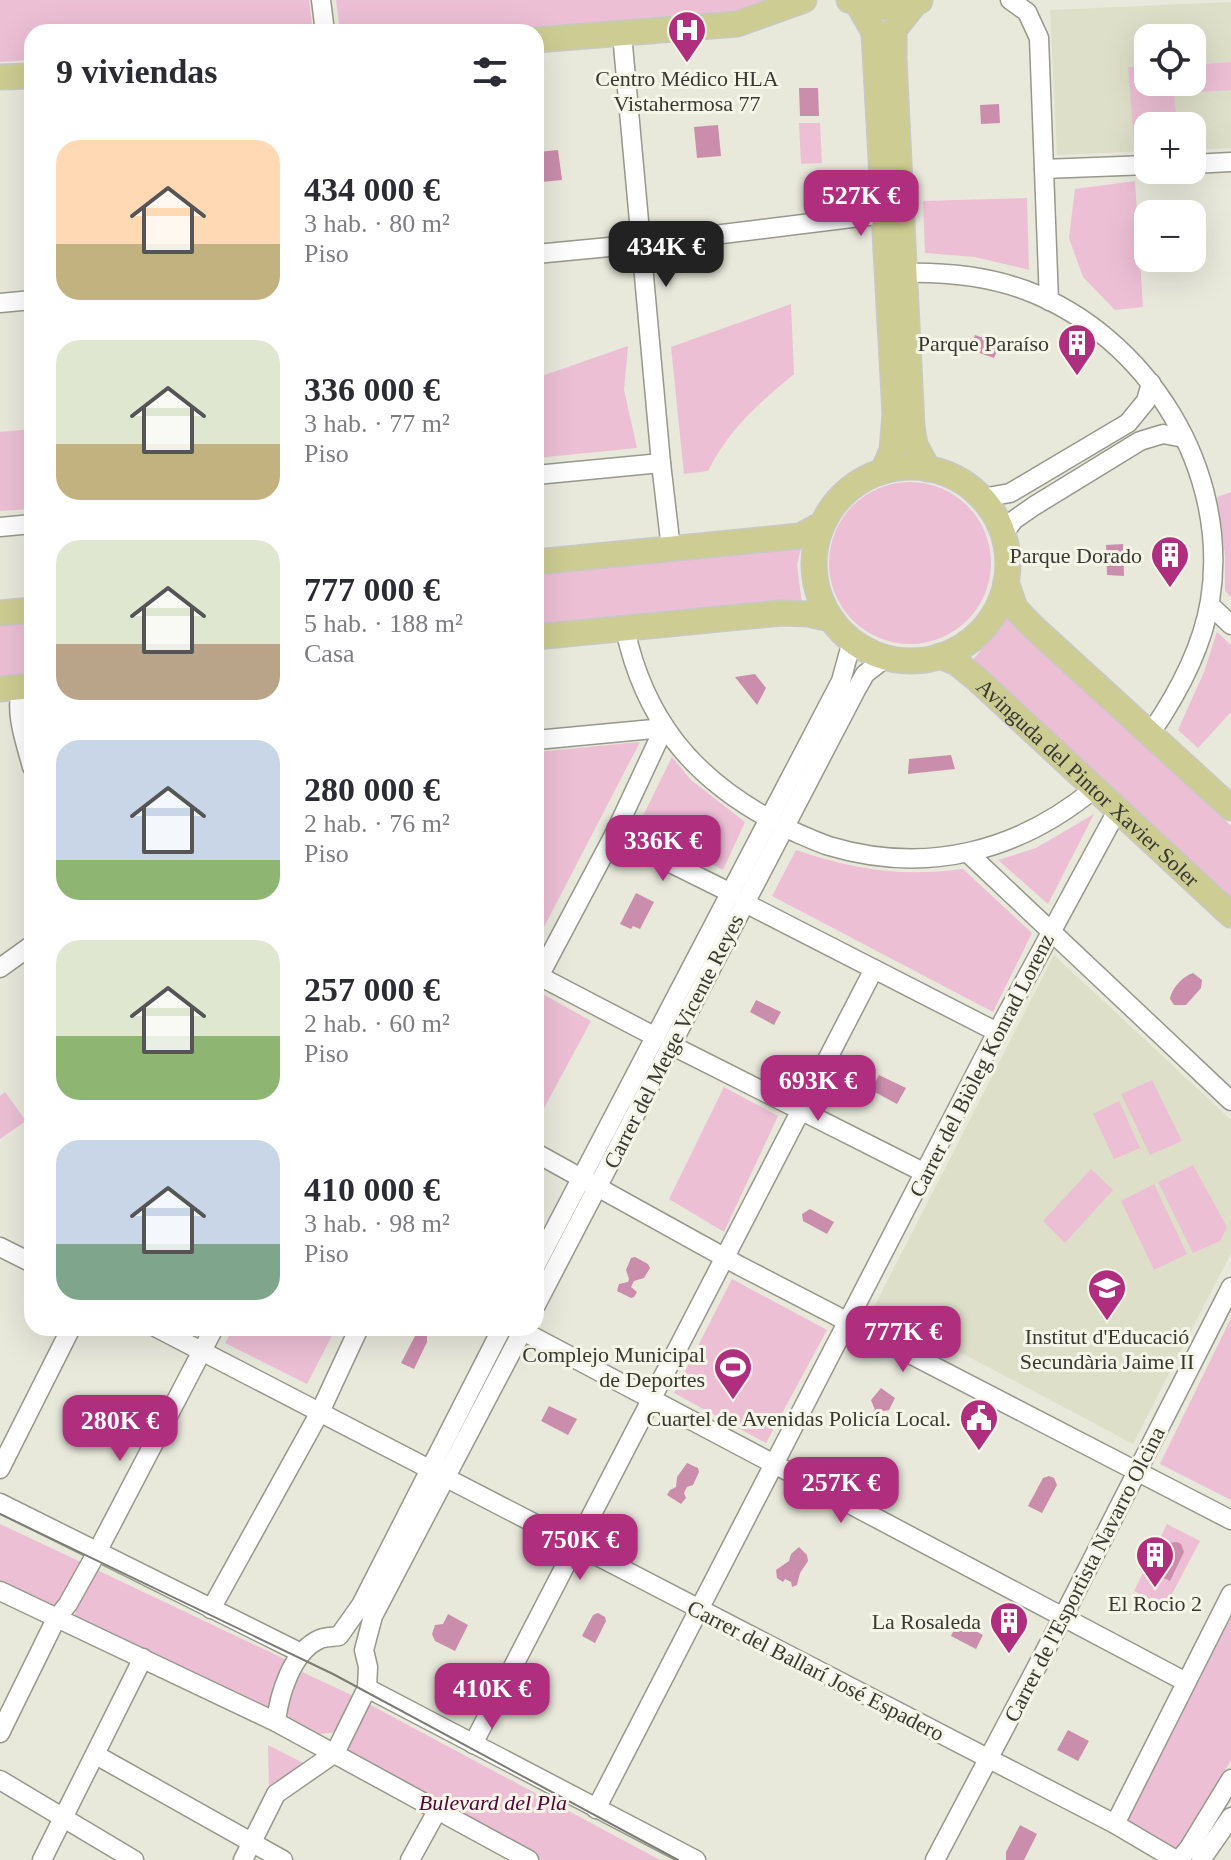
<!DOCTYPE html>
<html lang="es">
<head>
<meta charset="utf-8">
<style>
	:root { --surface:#fff; --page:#f7f7f7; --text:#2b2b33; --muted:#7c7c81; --accent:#af2f7e }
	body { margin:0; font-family:Georgia,serif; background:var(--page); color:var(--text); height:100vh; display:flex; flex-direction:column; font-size:30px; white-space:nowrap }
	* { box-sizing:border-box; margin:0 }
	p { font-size:26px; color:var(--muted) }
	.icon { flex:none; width:44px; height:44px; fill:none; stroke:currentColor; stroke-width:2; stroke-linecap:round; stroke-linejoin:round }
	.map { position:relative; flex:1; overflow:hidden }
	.side { position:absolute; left:24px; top:24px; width:520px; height:1312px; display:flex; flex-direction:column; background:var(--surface); border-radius:24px; box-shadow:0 8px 32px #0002 }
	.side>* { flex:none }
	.controls { position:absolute; left:1134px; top:24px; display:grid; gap:16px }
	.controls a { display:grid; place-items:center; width:72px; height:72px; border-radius:16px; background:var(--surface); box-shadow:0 8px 32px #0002; font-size:40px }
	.price { position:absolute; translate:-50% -68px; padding:0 18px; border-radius:16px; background:var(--accent); color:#fff; font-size:26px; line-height:52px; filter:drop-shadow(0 2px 4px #0008) }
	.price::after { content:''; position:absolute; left:50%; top:48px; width:24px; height:18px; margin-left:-12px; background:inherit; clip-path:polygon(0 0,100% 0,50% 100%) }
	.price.current { background:#222; color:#fff }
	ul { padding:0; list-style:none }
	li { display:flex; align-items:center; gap:24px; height:200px; padding:0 32px }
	li span { display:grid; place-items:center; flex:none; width:224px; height:160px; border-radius:24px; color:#555 }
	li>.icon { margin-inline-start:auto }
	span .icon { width:96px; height:96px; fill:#fffc; stroke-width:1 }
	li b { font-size:34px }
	h2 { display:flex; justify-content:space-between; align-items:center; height:96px; padding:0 32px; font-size:34px }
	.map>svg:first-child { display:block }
	.built { fill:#dedfc9; fill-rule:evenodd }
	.green { fill:#ecbfd5 }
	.water { fill:#ca8dac }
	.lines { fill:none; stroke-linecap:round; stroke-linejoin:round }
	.minor-casing { stroke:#97988b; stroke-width:21 }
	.major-casing { stroke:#c8c8c6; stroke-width:27 }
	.minor { stroke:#fff; stroke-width:18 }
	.major { stroke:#cdcc92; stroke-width:24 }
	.tram { stroke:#7b7c73; stroke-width:2 }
	.labels { text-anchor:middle; stroke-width:6; stroke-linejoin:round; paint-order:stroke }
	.poi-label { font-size:22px; fill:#393934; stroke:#f5f6e8; text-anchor:end }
	.street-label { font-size:22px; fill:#393934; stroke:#f5f6e8 }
	.park-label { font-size:22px; font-style:italic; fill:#500536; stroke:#f5f6e8 }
</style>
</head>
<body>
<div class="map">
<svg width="1231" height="1860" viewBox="0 0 1231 1860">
	<rect width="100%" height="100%" fill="#e8e9db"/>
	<!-- built -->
	<g class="built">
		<path d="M1231 2V148L1192 150V126H1148V151L1057 155 1050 10ZM1148 38H1192V82H1148Z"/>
		<polygon points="1054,955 1231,1120 1231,1253 1133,1444 994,1370 873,1309"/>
	</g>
	<!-- green -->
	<g class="green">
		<polygon points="0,0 309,0 313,32 32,32 32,60 0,62"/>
		<polygon points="336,0 779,0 729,18 475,32 340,32"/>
		<polygon points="1231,62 1231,90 1189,93 1188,82 1192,82 1192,65"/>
		<polygon points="1148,66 1148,82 1173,82 1177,126 1148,126 1148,144 1134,145 1128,67"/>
		<polygon points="799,123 820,123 822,163 801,164"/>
		<polygon points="1135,181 1143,307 1115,310 1083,277 1069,238 1075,189"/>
		<polygon points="1027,198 1029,270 975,257 925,253 923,201"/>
		<path d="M791 304 794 374C757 405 730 428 708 471L684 474 671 347Z"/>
		<polygon points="628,346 624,390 637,448 536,458 536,378"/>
		<polygon points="32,429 32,509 0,511 0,432"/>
		<circle cx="910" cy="563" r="81"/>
		<polygon points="1231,492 1231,597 1225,591 1225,555 1217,497"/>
		<polygon points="801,548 797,565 802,604 536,629 536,575"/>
		<polygon points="1006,616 1231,826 1231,901 972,661 991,638"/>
		<polygon points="32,620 32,678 0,681 0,624"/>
		<polygon points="1217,632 1231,645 1231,712 1198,748 1178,730 1204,672"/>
		<polygon points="640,742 544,927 536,946 536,752"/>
		<polygon points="672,757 691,780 745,822 723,870 638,826"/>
		<polygon points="1094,814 1048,904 998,860 1036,848"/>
		<path d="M796 850C855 870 901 877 963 869L1032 933 993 1012 772 896Z"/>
		<polygon points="541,993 591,1021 536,1123 536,1004"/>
		<polygon points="1152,1080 1182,1141 1150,1155 1121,1094"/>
		<polygon points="724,1087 778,1116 724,1232 669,1199"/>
		<polygon points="5,1092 26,1121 0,1139 0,1096"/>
		<polygon points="1119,1101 1140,1148 1114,1159 1093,1114"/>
		<polygon points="1193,1165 1227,1227 1220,1241 1193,1253 1158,1182"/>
		<polygon points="1091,1169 1113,1190 1065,1243 1043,1221"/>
		<polygon points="1154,1184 1187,1254 1154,1270 1121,1201"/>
		<polygon points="732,1279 827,1330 766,1443 674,1393"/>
		<polygon points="1231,1318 1231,1500 1160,1464"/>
		<polygon points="233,1328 336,1328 307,1384 225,1343"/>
		<polygon points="0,1524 81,1562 63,1599 51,1607 0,1582"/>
		<polygon points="1167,1524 1200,1541 1165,1607 1134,1591"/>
		<polygon points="95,1569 291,1662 265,1711 75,1618 76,1608"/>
		<polygon points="1231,1618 1231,1760 1177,1849 1122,1820"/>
		<path d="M302 1672 356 1697 335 1732C318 1735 315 1735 299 1726 275 1713 292 1689 302 1672Z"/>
		<polygon points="365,1702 660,1860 541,1860 343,1753"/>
		<polygon points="268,1745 307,1765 269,1790"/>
	</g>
	<!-- water -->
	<g class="water">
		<polygon points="799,88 818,88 819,116 800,116"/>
		<polygon points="999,104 1000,123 981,124 980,105"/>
		<polygon points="718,125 721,156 697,158 694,127"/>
		<polygon points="558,150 562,180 541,182 538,152"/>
		<polygon points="975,335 1000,344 994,358 971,350"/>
		<polygon points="1123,544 1124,576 1107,575 1106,545"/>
		<polygon points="755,674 766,688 757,705 735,677"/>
		<polygon points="951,755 955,769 908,774 909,759"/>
		<polygon points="636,893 654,902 640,929 633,926 631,929 620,924"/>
		<path d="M1193 973 1202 980 1201 988 1186 1005H1174L1170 999C1171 989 1183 976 1193 973Z"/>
		<polygon points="756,1000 781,1012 774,1025 750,1012"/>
		<polygon points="879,1075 906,1088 897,1104 871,1090"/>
		<polygon points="810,1209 834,1222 827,1234 803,1221 802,1214"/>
		<polygon points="635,1257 648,1264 650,1268 644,1278 634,1281 631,1287 637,1292 634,1297 631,1298 617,1291 619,1284 628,1282 629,1279 626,1270 631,1258"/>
		<polygon points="422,1333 427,1335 427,1342 414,1369 401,1363 415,1336"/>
		<polygon points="881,1388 895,1398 889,1410 879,1412 876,1419 882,1424 876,1429 862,1419 864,1414 872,1414 875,1410 871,1400"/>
		<polygon points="549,1406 577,1419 568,1435 541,1421"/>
		<polygon points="687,1463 698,1468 699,1472 693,1485 687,1487 684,1493 686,1498 681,1504 667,1495 670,1490 676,1487 677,1477"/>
		<polygon points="1049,1476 1054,1478 1057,1485 1042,1513 1028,1506 1043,1478"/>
		<polygon points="1177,1542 1181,1544 1184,1552 1170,1581 1153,1573 1168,1543"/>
		<polygon points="799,1547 807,1555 808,1561 800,1573 797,1585 792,1587 791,1582 785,1579 783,1582 777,1578 776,1570 789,1561 791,1554"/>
		<polygon points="598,1613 605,1617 606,1621 595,1643 582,1636 593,1615"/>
		<polygon points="448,1614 468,1625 455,1651 435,1641 432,1634 435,1625 443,1624"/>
		<polygon points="958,1622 983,1635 976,1649 951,1636"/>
		<polygon points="1068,1730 1089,1741 1078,1761 1057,1750"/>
		<polygon points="1020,1825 1037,1834 1024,1860 1006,1860 1006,1852"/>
	</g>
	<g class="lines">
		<defs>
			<g id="minor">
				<polyline points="321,0 325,32"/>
				<polyline points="1010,0 1027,12 1039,38 1049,301"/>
				<polyline points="622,34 661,463 671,549"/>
				<polyline points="1192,164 1231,162"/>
				<polyline points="1044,169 1148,165"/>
				<polyline points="536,254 641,244 884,214"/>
				<path d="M905 273C946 272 986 276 1025 290 1148 336 1231 471 1210 601 1202 649 1177 695 1150 734"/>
				<polyline points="0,303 32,300"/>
				<polyline points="536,475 661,463"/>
				<polyline points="982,498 1010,493 1128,423 1146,401 1151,383"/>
				<polyline points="0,527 32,524"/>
				<polyline points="1003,534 1014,520 1034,506 1140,441 1163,434 1184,438"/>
				<polyline points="1210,605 1231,625"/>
				<path d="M625 629C644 717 690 775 768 818"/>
				<path d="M21 687C15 716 25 740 32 767"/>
				<polyline points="536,740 664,728 614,835 536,982"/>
				<path d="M783 827C798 833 814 841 829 846 926 875 1018 852 1095 788"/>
				<polyline points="614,835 731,893"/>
				<polyline points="968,853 1231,1101"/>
				<polyline points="745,903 997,1032"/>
				<polyline points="0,968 32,945"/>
				<polyline points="539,976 654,1036"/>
				<polyline points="671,1045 925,1173"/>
				<polyline points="536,1153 740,1266 1231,1520"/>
				<polyline points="0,1247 32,1263"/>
				<polyline points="536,1265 841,681 852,641"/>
				<polyline points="536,1305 856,690 865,674 887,657"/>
				<polyline points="157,1328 1115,1824 1176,1860"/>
				<polyline points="517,1328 1186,1682"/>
				<polyline points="0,1469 71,1328"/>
				<polyline points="0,1503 301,1653"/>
				<polyline points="0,1591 276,1722 529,1860"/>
				<polyline points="211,1609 320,1412 359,1328"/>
				<polyline points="367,1688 696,1860"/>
				<path d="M276 1722C279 1695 292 1651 320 1639 325 1637 333 1637 339 1636L361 1605 502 1328"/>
				<polyline points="0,1733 56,1619 68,1604 97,1552 214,1328"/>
				<polyline points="473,1744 874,969"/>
				<polyline points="96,1755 283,1860"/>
				<polyline points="0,1780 134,1860"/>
				<polyline points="596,1809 997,1032 1118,809"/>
				<polyline points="1115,1824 1231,1594"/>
				<polyline points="42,1860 143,1658"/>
				<polyline points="243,1860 276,1794 335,1753 367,1688 368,1667 364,1650 373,1616 524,1328"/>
				<polyline points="410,1860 437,1811"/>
				<polyline points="935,1860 1063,1617 1231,1287"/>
				<polyline points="1179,1860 1189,1848 1231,1779"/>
				<polyline points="1201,1860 1231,1817"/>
			</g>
			<g id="major">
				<path d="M849 0C872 10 897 8 920 1"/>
				<polyline points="916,2 894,30 894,60 912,427 915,445 928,469"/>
				<polyline points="858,4 874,32 895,414 892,450 883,471"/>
				<polyline points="536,40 737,24 804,0"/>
				<polyline points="0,77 32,76"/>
				<circle cx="911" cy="564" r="97"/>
				<polyline points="536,562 800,536 822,524"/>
				<polyline points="1006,582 1015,608 1032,626 1231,808"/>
				<polyline points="0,613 32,610"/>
				<polyline points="536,637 781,613 808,614 831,619"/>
				<path id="s1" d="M940 656 957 663 979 681 1231 915"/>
				<polyline points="0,689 32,686"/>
			</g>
		</defs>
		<!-- minor casing -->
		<use href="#minor" class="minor-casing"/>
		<!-- major casing -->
		<use href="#major" class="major-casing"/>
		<!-- minor -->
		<use href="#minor" class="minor"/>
		<!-- major -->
		<use href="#major" class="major"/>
		<!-- tram -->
		<polyline class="tram" points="0,1514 333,1674 678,1860"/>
	</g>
	<!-- icons -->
	<defs>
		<symbol id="hospital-pin" viewBox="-11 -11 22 30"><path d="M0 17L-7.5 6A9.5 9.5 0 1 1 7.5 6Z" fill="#af2f7e" stroke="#f5f6e8"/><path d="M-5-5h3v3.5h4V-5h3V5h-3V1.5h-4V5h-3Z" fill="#fff"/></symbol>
		<symbol id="building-pin" viewBox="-11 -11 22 30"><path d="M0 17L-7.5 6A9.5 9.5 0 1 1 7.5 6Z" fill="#af2f7e" stroke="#f5f6e8"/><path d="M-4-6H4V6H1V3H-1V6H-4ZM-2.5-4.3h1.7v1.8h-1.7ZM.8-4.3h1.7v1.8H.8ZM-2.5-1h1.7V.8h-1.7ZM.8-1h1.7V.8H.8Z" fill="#fff"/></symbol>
		<symbol id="school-pin" viewBox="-11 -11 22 30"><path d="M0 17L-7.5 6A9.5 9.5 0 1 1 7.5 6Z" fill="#af2f7e" stroke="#f5f6e8"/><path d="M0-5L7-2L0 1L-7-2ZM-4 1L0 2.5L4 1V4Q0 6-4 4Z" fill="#fff"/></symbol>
		<symbol id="stadium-pin" viewBox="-11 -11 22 30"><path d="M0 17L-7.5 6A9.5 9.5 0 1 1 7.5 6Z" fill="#af2f7e" stroke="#f5f6e8"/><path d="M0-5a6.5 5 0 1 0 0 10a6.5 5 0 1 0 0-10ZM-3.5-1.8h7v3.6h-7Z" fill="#fff"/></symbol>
		<symbol id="civic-pin" viewBox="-11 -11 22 30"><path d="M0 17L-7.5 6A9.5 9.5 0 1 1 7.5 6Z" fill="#af2f7e" stroke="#f5f6e8"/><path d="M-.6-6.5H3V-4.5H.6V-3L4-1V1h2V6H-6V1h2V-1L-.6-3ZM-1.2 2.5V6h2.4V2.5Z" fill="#fff"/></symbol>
	</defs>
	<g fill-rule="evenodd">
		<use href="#hospital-pin" x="665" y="8" width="44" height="60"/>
		<use href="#building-pin" x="1055" y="321" width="44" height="60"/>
		<use href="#building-pin" x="1148" y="533" width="44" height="60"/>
		<use href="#school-pin" x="1085" y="1266" width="44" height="60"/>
		<use href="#stadium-pin" x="711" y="1345" width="44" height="60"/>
		<use href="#civic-pin" x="957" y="1396" width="44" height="60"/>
		<use href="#building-pin" x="1133" y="1533" width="44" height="60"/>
		<use href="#building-pin" x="987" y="1599" width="44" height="60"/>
	</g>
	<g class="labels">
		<!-- poi labels -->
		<g class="poi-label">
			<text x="687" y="86" text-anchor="middle">Centro Médico HLA<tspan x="687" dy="25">Vistahermosa 77</tspan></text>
			<text x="1049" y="351">Parque Paraíso</text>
			<text x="1142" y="563">Parque Dorado</text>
			<text x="1107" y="1344" text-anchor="middle">Institut d'Educació<tspan x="1107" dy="25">Secundària Jaime II</tspan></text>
			<text x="705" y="1362">Complejo Municipal<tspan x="705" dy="25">de Deportes</tspan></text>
			<text x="951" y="1426">Cuartel de Avenidas Policía Local.</text>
			<text x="1155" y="1611" text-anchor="middle">El Rocio 2</text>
			<text x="981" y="1629">La Rosaleda</text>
		</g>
		<!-- street labels -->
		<g class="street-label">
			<text dy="8" stroke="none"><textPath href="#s1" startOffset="196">Avinguda del Pintor Xavier Soler</textPath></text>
			<text transform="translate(673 1041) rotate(-63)" y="8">Carrer del Metge Vicente Reyes</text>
			<text transform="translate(981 1065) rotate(-63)" y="8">Carrer del Biòleg Konrad Lorenz</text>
			<text transform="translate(1084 1574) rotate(-63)" y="8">Carrer de l'Esportista Navarro Olcina</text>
			<text transform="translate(816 1670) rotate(27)" y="8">Carrer del Ballarí José Espadero</text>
		</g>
		<!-- park labels -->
		<g class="park-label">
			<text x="493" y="1810">Bulevard del Pla</text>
		</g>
	</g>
</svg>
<div class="controls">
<a><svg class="icon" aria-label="locate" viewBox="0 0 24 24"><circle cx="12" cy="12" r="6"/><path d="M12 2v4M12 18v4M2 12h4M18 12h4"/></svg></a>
<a>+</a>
<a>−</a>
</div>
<b class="price" style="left:861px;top:238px">527K €</b>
<b class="price current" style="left:666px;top:289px">434K €</b>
<b class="price" style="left:663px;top:883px">336K €</b>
<b class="price" style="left:818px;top:1123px">693K €</b>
<b class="price" style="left:903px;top:1374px">777K €</b>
<b class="price" style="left:120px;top:1463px">280K €</b>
<b class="price" style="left:841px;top:1525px">257K €</b>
<b class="price" style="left:580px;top:1582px">750K €</b>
<b class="price" style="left:492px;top:1731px">410K €</b>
<section class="side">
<h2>9 viviendas<svg class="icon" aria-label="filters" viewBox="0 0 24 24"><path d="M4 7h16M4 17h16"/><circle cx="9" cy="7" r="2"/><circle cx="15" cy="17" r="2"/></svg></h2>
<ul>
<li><span style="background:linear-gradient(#ffd9b3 65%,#c2b280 0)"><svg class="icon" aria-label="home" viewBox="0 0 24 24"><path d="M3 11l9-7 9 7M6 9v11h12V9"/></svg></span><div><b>434 000 €</b><p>3 hab. · 80 m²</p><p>Piso</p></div></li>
<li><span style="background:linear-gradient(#dfe7d0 65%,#c2b280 0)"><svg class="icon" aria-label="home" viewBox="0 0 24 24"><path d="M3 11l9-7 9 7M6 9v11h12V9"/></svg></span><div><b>336 000 €</b><p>3 hab. · 77 m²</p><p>Piso</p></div></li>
<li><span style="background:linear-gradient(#dfe7d0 65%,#b9a48a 0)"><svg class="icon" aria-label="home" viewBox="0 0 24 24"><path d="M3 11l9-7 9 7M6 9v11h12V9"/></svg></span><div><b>777 000 €</b><p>5 hab. · 188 m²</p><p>Casa</p></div></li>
<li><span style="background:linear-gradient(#c9d6e8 75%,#8fb573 0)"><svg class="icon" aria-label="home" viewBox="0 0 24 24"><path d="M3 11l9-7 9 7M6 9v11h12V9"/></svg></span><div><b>280 000 €</b><p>2 hab. · 76 m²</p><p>Piso</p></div></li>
<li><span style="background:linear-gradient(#dfe7d0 60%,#8fb573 0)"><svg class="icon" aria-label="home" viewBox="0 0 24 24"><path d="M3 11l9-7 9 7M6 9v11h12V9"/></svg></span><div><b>257 000 €</b><p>2 hab. · 60 m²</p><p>Piso</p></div></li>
<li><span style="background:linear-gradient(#c9d6e8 65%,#7fa58c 0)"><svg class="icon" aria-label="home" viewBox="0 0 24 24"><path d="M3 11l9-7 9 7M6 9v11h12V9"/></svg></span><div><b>410 000 €</b><p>3 hab. · 98 m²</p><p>Piso</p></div></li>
</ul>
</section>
</div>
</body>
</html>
